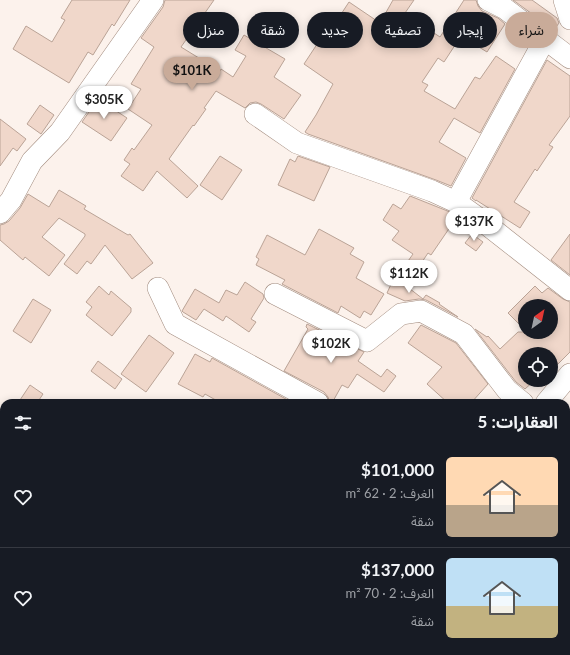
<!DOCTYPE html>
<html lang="ar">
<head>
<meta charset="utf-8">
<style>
	:root { --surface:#171b24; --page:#242831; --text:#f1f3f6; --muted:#9ea1a6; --line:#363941; --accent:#c9ab99 }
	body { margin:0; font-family:Lato,"Noto Sans Arabic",sans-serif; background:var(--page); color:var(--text); direction:rtl; height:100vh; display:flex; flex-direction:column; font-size:15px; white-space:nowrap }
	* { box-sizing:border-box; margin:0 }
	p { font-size:13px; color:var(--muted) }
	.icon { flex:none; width:22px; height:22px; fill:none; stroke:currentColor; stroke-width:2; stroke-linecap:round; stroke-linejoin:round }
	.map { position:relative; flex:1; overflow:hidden; direction:ltr }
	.details { position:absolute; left:0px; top:399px; width:570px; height:256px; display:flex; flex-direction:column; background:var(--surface); border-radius:12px 12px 0 0; box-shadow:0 2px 10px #0003; direction:rtl }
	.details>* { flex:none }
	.guide { position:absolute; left:12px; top:12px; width:546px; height:36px; direction:rtl; display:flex; gap:8px }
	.needle { width:26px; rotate:33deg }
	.tools { position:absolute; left:518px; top:299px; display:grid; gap:8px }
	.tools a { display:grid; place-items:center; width:40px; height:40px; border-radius:50%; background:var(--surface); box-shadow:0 2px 10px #0003; font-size:20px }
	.price { position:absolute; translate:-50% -34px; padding:0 9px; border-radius:14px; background:#fff; color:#222; font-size:13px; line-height:26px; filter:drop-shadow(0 1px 2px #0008) }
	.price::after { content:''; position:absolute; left:50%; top:24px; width:12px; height:9px; margin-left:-6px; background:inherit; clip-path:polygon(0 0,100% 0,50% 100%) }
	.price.current { background:var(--accent); color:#111 }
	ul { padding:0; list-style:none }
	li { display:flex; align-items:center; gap:12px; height:100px; padding:0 12px }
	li+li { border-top:1px solid var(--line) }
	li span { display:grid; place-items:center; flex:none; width:112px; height:80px; border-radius:6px; color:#555 }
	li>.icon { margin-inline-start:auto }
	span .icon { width:48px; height:48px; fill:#fffc; stroke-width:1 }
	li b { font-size:17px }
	h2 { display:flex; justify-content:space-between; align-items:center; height:48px; padding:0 12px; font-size:17px }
	.pill { padding:0 14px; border-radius:18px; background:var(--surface); box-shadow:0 2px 10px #0003; font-size:14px; line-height:36px }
	.pill.current { background:var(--accent); color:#111 }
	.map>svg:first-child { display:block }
	.building { fill:#f0d7ca; stroke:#baa396 }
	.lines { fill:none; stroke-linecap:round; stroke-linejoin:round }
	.minor-casing { stroke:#a28b7e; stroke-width:22 }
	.minor { stroke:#fff; stroke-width:21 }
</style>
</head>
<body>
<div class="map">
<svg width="570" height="655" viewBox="0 0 570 655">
	<rect width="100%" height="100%" fill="#fcf2ec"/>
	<!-- building -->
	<g class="building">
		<polygon points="72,0 130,0 114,26 112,24 93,55 88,52 69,83 13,49 26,26 52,42 65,20 61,18"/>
		<polygon points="165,0 214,0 181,47 220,71 221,69 233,77 246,56 235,50 244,35 285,59 274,77 301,95 284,119 261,104 256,102 250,103 245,108 216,91 204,108 206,109 194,126 193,125 169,159 198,186 187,198 157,171 143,191 121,176 130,164 124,160 132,148 134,150 152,125 128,109 141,89 131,84 154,47 141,38 163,7"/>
		<polygon points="393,0 414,0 405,13 417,20 416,21 440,37 464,0 476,0 478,6 482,11 498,18 505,24 487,52 461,36 444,62 438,58 422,82 428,85 424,91 455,109 475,77 480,79 496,56 515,69 480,133 454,118 439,142 466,158 451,186 436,180 308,134 305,132 316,115 333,84 304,64 329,26 332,28 349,2 380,23"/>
		<polygon points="513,0 532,0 557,18 559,23 554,30"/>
		<polygon points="547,60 570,76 570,116 549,145 553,147 537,171 535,169 514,202 530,212 520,228 476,200 476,201 472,198"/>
		<polygon points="98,99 127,118 111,141 82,122"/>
		<polygon points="40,105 54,115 41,134 27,124"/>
		<polygon points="0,119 26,139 17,151 13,148 0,166"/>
		<polygon points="220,156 242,170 222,200 200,185"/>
		<polygon points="298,156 330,167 314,201 278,185 290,159 295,162"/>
		<polygon points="59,190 86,206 84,209 128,235 130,234 153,263 132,279 105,245 91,264 87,261 77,274 64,264 85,236 85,234 59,218 42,237 65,255 49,276 25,257 23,260 0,240 0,225 4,224 9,221 20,208 28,194 49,207"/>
		<polygon points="410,196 450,212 457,217 431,255 428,253 416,271 406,264 413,254 392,240 399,231 383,220 393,204 401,209"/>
		<polygon points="319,229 354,248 350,254 364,262 356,278 384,294 371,315 364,311 360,318 341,306 338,313 282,284 285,280 256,265 259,259 256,257 267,235 305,255"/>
		<polygon points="472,234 483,242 476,251 465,243"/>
		<polygon points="570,234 570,275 551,260"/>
		<polygon points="393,280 405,285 423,299 426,295 440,303 439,304 458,317 426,300 419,299 405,301 387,293"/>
		<polygon points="245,282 263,294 264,298 251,319 256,322 249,332 226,316 223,321 204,309 196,320 183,312 182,311 195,289 219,303 226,290 237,295"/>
		<polygon points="99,286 109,295 111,291 131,308 131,312 112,336 86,315 92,307 86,302"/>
		<polygon points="535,286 542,293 548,288 563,299 570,302 570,352 556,366 551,361 551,354 525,354 525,380 535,380 525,389 516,382 475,329 487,337 488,336 500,349 518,332 551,332 551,306 525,306 525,330 508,313"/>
		<polygon points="33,299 51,310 31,343 13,331"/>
		<polygon points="307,324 364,352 358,361 381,377 387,369 396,376 384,392 357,374 348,388 342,385 332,403 330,403 328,397 324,392 284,371 308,329 306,327"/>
		<polygon points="421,325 456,343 488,384 471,403 448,403 427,384 442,367 408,343"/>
		<polygon points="149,335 174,353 146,392 121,374"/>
		<polygon points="195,354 210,362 212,358 293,403 221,403 205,394 203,397 178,384"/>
		<polygon points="98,361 122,379 115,389 91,371"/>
		<polygon points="30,385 43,394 37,403 18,403"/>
	</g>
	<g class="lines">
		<defs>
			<g id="minor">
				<polyline points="488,0 504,8 570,58"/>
				<polyline points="564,0 570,19"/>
				<polyline points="255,114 297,143 432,191 456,202 481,220 570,290"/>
				<polyline points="456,202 545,39"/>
				<polyline points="0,213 11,200 32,161 60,132 153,0"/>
				<polyline points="158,288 175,324 318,403"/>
				<polyline points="275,294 367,341 401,314 421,311 464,334 507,390 523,403"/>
				<polyline points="546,403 570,374"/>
				<polyline points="232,655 283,651"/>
			</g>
		</defs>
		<!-- minor casing -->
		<use href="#minor" class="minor-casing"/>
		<!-- minor -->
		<use href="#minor" class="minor"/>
	</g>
</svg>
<div class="tools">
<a><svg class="needle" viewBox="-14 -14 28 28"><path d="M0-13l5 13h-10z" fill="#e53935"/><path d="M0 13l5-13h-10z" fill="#9ea1a6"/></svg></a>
<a><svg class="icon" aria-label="locate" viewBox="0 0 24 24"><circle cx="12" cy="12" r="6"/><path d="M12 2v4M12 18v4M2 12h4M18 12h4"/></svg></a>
</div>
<b class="price current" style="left:192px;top:91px">$101K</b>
<b class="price" style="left:104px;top:120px">$305K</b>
<b class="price" style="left:474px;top:242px">$137K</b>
<b class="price" style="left:409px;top:294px">$112K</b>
<b class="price" style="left:331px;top:364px">$102K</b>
<div class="guide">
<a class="pill current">شراء</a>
<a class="pill">إيجار</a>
<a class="pill">تصفية</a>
<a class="pill">جديد</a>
<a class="pill">شقة</a>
<a class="pill">منزل</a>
</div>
<section class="details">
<h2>العقارات: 5<svg class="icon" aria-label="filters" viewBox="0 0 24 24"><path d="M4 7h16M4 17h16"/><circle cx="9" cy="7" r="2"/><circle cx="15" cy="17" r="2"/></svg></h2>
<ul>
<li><span style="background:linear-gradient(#ffd9b3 60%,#b9a48a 0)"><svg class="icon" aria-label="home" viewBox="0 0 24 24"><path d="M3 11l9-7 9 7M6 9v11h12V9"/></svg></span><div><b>$101,000</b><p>الغرف: 2 · 62 m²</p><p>شقة</p></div><svg class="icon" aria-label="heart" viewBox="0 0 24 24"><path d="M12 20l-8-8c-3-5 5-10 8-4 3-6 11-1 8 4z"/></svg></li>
<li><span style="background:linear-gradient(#bfe0f5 60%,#c2b280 0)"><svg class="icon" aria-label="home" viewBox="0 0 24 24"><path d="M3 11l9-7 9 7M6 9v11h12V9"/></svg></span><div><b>$137,000</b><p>الغرف: 2 · 70 m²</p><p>شقة</p></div><svg class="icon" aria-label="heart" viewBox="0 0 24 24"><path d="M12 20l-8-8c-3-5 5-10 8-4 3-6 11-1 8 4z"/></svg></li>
</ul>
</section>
</div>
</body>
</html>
